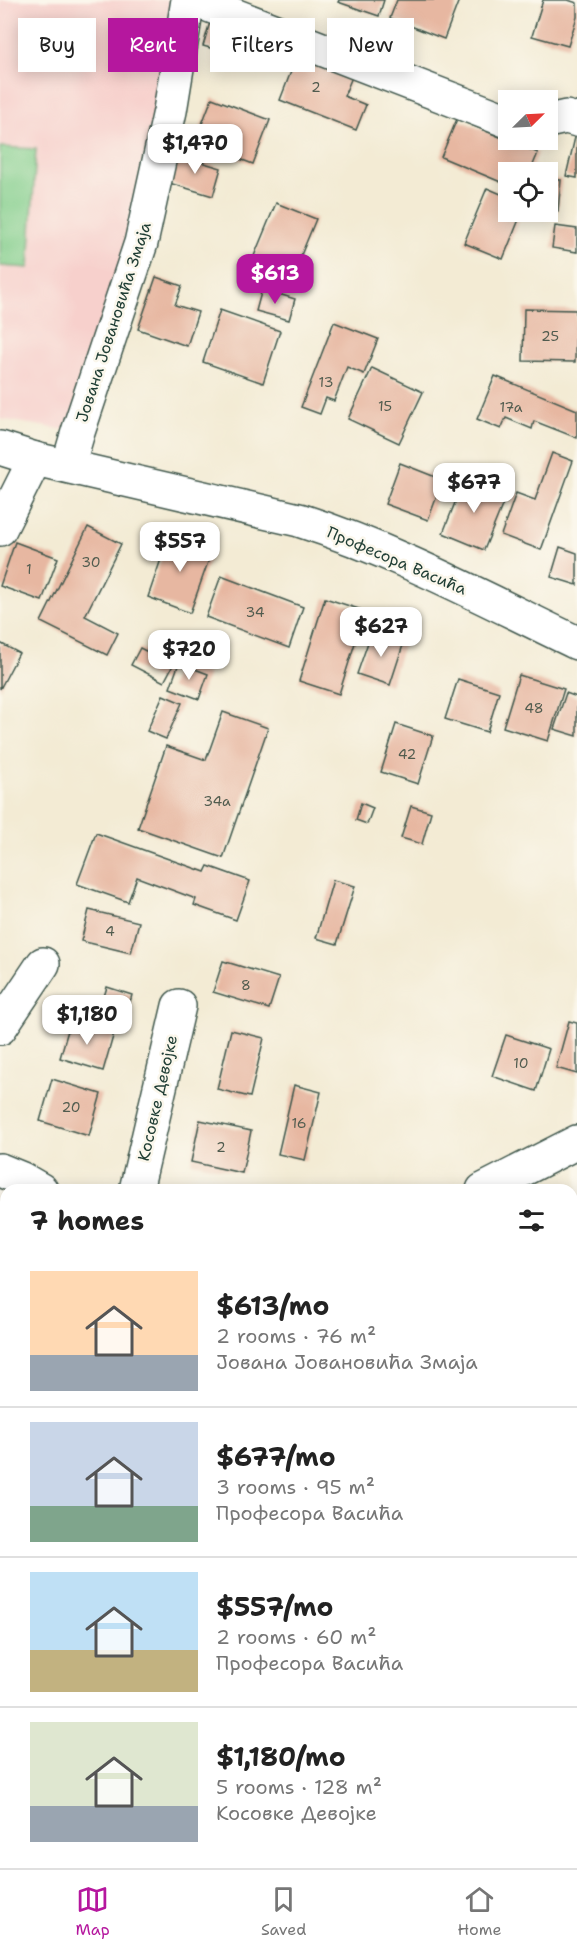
<!DOCTYPE html>
<html lang="en">
<head>
<meta charset="utf-8">
<style>
	:root { --surface:#fff; --page:#f2f2f2; --text:#222; --muted:#767676; --line:#e0e0e0; --accent:#b5179e }
	body { margin:0; font-family:"Shantell Sans",sans-serif; background:var(--page); color:var(--text); height:100vh; display:flex; flex-direction:column; font-size:22px; white-space:nowrap }
	* { box-sizing:border-box; margin:0 }
	p { font-size:20px; color:var(--muted) }
	.icon { flex:none; width:33px; height:33px; fill:none; stroke:currentColor; stroke-width:2; stroke-linecap:round; stroke-linejoin:round }
	.map { position:relative; flex:1; overflow:hidden }
	.details { position:absolute; left:0px; top:1184px; width:578px; height:686px; display:flex; flex-direction:column; background:var(--surface); border-radius:18px 18px 0 0; box-shadow:0 3px 15px #0003 }
	.details>* { flex:none }
	.banner { position:absolute; left:18px; top:18px; width:542px; height:54px; display:flex; gap:12px }
	.needle { width:39px; rotate:66deg }
	.tools { position:absolute; left:498px; top:90px; display:grid; gap:12px }
	.tools a { display:grid; place-items:center; width:60px; height:60px; border-radius:0px; background:var(--surface); box-shadow:0 3px 15px #0003; font-size:30px }
	.price { position:absolute; translate:-50% -51px; padding:0 14px; border-radius:12px; background:#fff; color:#222; font-size:20px; line-height:39px; filter:drop-shadow(0 2px 3px #0008) }
	.price::after { content:''; position:absolute; left:50%; top:36px; width:18px; height:14px; margin-left:-9px; background:inherit; clip-path:polygon(0 0,100% 0,50% 100%) }
	.price.current { background:var(--accent); color:#fff }
	ul { padding:0; list-style:none }
	li { display:flex; align-items:center; gap:18px; height:150px; padding:0 30px }
	li+li { border-top:2px solid var(--line) }
	li span { display:grid; place-items:center; flex:none; width:168px; height:120px; border-radius:0px; color:#555 }
	li>.icon { margin-inline-start:auto }
	span .icon { width:72px; height:72px; fill:#fffc; stroke-width:1 }
	li b { font-size:26px }
	h2 { display:flex; justify-content:space-between; align-items:center; height:72px; padding:0 30px; font-size:26px }
	.chip { padding:0 21px; border-radius:0px; background:var(--surface); box-shadow:0 3px 15px #0003; font-size:21px; line-height:54px }
	.chip.current { background:var(--accent); color:#fff }
	.tabs { display:flex; justify-content:space-around; align-items:center; height:84px; border-top:2px solid var(--line); background:var(--surface); font-size:16px; color:var(--muted) }
	.tabs a { display:grid; justify-items:center; gap:3px }
	.tabs .current { color:var(--accent) }
	.map>svg:first-child { display:block }
	.built { fill:#f7d0cc }
	.grass { fill:#83ce8c; stroke:#518660; stroke-width:1.5 }
	.building { fill:#e7b7a1 }
	.lines { fill:none; stroke-linecap:round; stroke-linejoin:round }
	.minor-casing { stroke:#3f574c; stroke-width:36 }
	.minor { stroke:#fff; stroke-width:33 }
	.labels { text-anchor:middle; stroke-width:5; stroke-linejoin:round; paint-order:stroke }
	.number-label { font-size:14px; fill:#515c4f }
	.street-label { font-size:16px; fill:#1f3d34; stroke:#fbf7ec }
</style>
</head>
<body>
<div class="map">
<svg width="577" height="1868" viewBox="0 0 577 1868">
	<rect width="100%" height="100%" fill="#fbf7ec"/>
	<filter id="ink" filterUnits="userSpaceOnUse"><feTurbulence type="fractalNoise" baseFrequency=".0167" numOctaves="2"/><feDisplacementMap in="SourceGraphic" scale="12" xChannelSelector="R" yChannelSelector="G"/><feConvolveMatrix kernelMatrix="1 2 1 2 8 2 1 2 1" color-interpolation-filters="sRGB"/></filter>
	<filter id="wash" filterUnits="userSpaceOnUse"><feTurbulence type="fractalNoise" baseFrequency=".008" numOctaves="4" result="noise"/><feDisplacementMap in="SourceGraphic" scale="24" xChannelSelector="R" yChannelSelector="G"/><feGaussianBlur stdDeviation="1.35" result="paint"/><feColorMatrix in="noise" values="0 0 0 0 0 0 0 0 0 0 0 0 0 0 0 0 0 1.4 0 .05"/><feComposite in="paint" operator="in"/></filter>
	<g filter="url(#wash)">
		<rect width="100%" height="100%" fill="#f3ebd4"/>
		<!-- built -->
		<polygon class="built" points="0,0 172,0 141,243 78,432 0,419"/>
		<!-- grass -->
		<polygon class="grass" points="0,147 36,149 29,268 0,266"/>
		<g id="blocks">
			<!-- building -->
			<g class="building">
				<polygon points="339,0 384,0 379,16 338,2"/>
				<polygon points="397,0 459,0 444,39 390,18"/>
				<polygon points="543,0 568,0 577,3 577,17 568,46 532,36"/>
				<polygon points="210,22 250,33 243,57 203,46"/>
				<polygon points="297,56 352,77 344,96 366,105 356,130 280,100"/>
				<polygon points="212,98 270,120 253,164 195,142"/>
				<polygon points="457,119 538,153 530,172 508,172 508,185 441,157"/>
				<polygon points="576,133 577,134 577,178 566,176"/>
				<polygon points="177,155 221,168 213,196 169,183"/>
				<polygon points="548,179 561,180 558,211 548,210"/>
				<polygon points="487,188 508,197 508,212 522,212 503,259 464,243"/>
				<polygon points="276,203 316,219 294,272 254,256"/>
				<polygon points="555,226 577,229 577,252 552,248"/>
				<polygon points="156,277 182,286 175,305 198,312 187,346 138,329"/>
				<polygon points="262,289 295,299 289,320 256,311"/>
				<polygon points="524,309 576,310 575,362 523,361"/>
				<polygon points="220,310 280,331 263,383 203,362"/>
				<polygon points="334,322 378,339 364,374 347,367 334,401 326,398 320,414 301,407"/>
				<polygon points="372,368 423,392 399,443 348,419"/>
				<polygon points="495,376 577,410 577,438 534,421 532,429 506,418 501,429 477,419"/>
				<polygon points="552,453 573,461 541,550 501,535 516,493 535,500"/>
				<polygon points="400,463 443,480 428,520 385,504"/>
				<polygon points="466,475 493,486 489,496 504,501 484,550 443,533"/>
				<polygon points="88,527 121,544 85,616 118,633 107,655 41,622"/>
				<polygon points="170,533 213,548 190,613 148,597"/>
				<polygon points="15,542 58,558 42,601 0,586"/>
				<polygon points="560,547 577,553 577,585 551,577"/>
				<polygon points="221,576 303,607 289,648 206,617"/>
				<polygon points="325,598 365,611 339,694 299,681"/>
				<polygon points="372,631 404,642 390,685 357,674"/>
				<polygon points="0,643 19,653 0,689"/>
				<polygon points="140,648 173,665 164,682 131,665"/>
				<polygon points="179,663 208,674 199,699 170,688"/>
				<polygon points="519,675 564,689 548,741 503,727"/>
				<polygon points="458,679 499,692 487,732 445,719"/>
				<polygon points="566,693 577,697 577,736 554,729"/>
				<polygon points="163,695 182,703 166,739 147,731"/>
				<polygon points="223,712 268,728 223,858 138,828 166,746 206,760"/>
				<polygon points="396,724 433,736 418,784 381,772"/>
				<polygon points="361,803 373,808 367,824 356,820"/>
				<polygon points="411,806 431,812 422,844 401,838"/>
				<polygon points="96,833 205,872 208,866 250,881 236,920 194,905 196,899 137,877 128,902 77,884"/>
				<polygon points="333,880 355,886 337,944 316,938"/>
				<polygon points="89,910 139,922 131,953 81,941"/>
				<polygon points="223,961 279,978 269,1009 213,992"/>
				<polygon points="107,987 132,995 123,1027 97,1019"/>
				<polygon points="71,1020 114,1033 103,1071 60,1058"/>
				<polygon points="569,1021 577,1023 577,1074 556,1068"/>
				<polygon points="231,1030 264,1038 250,1097 217,1089"/>
				<polygon points="506,1035 549,1049 536,1091 492,1076"/>
				<polygon points="52,1079 101,1094 89,1136 40,1121"/>
				<polygon points="294,1085 321,1092 305,1160 278,1154"/>
				<polygon points="200,1120 251,1131 242,1173 191,1162"/>
				<rect x="572" y="1204" width="5" height="32"/>
				<polygon points="6,1464 6,1620 0,1622 0,1466"/>
				<rect x="572" y="1724" width="5" height="48"/>
				<polygon points="577,1797 577,1868 504,1868 503,1863 572,1863 572,1799"/>
			</g>
		</g>
	</g>
	<g filter="url(#ink)">
		<use href="#blocks" fill-opacity="0" stroke="#3f574c" stroke-width="1.5"/>
		<g class="lines">
			<defs>
				<g id="minor">
					<polyline points="195,0 508,121"/>
					<polyline points="548,121 566,117 577,120"/>
					<path d="M0 448 35 459 299 520C396 551 485 599 577 643"/>
					<polyline points="68,466 78,432 141,243 170,111 188,0"/>
					<polyline points="0,529 35,459"/>
					<polyline points="0,1028 43,964"/>
					<polyline points="0,1170 22,1179 41,1190"/>
					<polyline points="136,1190 179,1006"/>
					<polyline points="483,1190 577,1142"/>
					<polyline points="0,1715 6,1721"/>
				</g>
			</defs>
			<!-- minor casing -->
			<use href="#minor" class="minor-casing"/>
			<!-- minor -->
			<use href="#minor" class="minor"/>
		</g>
	</g>
	<g class="labels">
		<!-- number labels -->
		<g class="number-label">
			<text x="316" y="92">2</text>
			<text x="550" y="341">25</text>
			<text x="326" y="387">13</text>
			<text x="385" y="411">15</text>
			<text x="511" y="412">17a</text>
			<text x="91" y="567">30</text>
			<text x="29" y="574">1</text>
			<text x="255" y="617">34</text>
			<text x="534" y="713">48</text>
			<text x="407" y="759">42</text>
			<text x="217" y="806">34a</text>
			<text x="110" y="936">4</text>
			<text x="246" y="990">8</text>
			<text x="521" y="1068">10</text>
			<text x="71" y="1112">20</text>
			<text x="299" y="1128">16</text>
			<text x="221" y="1152">2</text>
		</g>
		<!-- street labels -->
		<g class="street-label">
			<text transform="translate(113 322) rotate(-72)" y="6">Јована Јовановића Змаја</text>
			<text transform="translate(397 560) rotate(23)" y="6">Професора Васића</text>
			<text transform="translate(157 1098) rotate(-77)" y="6">Косовке Девојке</text>
		</g>
	</g>
</svg>
<div class="tools">
<a><svg class="needle" viewBox="-14 -14 28 28"><path d="M0-13l5 13h-10z" fill="#e53935"/><path d="M0 13l5-13h-10z" fill="#767676"/></svg></a>
<a><svg class="icon" aria-label="locate" viewBox="0 0 24 24"><circle cx="12" cy="12" r="6"/><path d="M12 2v4M12 18v4M2 12h4M18 12h4"/></svg></a>
</div>
<b class="price" style="left:195px;top:175px">$1,470</b>
<b class="price current" style="left:275px;top:305px">$613</b>
<b class="price" style="left:474px;top:514px">$677</b>
<b class="price" style="left:180px;top:573px">$557</b>
<b class="price" style="left:381px;top:658px">$627</b>
<b class="price" style="left:189px;top:681px">$720</b>
<b class="price" style="left:87px;top:1046px">$1,180</b>
<div class="banner">
<a class="chip">Buy</a>
<a class="chip current">Rent</a>
<a class="chip">Filters</a>
<a class="chip">New</a>
</div>
<section class="details">
<h2>7 homes<svg class="icon" aria-label="filters" viewBox="0 0 24 24"><path d="M4 7h16M4 17h16"/><circle cx="9" cy="7" r="2"/><circle cx="15" cy="17" r="2"/></svg></h2>
<ul>
<li><span style="background:linear-gradient(#ffd9b3 70%,#9aa5b1 0)"><svg class="icon" aria-label="home" viewBox="0 0 24 24"><path d="M3 11l9-7 9 7M6 9v11h12V9"/></svg></span><div><b>$613/mo</b><p>2 rooms · 76 m²</p><p>Јована Јовановића Змаја</p></div></li>
<li><span style="background:linear-gradient(#c9d6e8 70%,#7fa58c 0)"><svg class="icon" aria-label="home" viewBox="0 0 24 24"><path d="M3 11l9-7 9 7M6 9v11h12V9"/></svg></span><div><b>$677/mo</b><p>3 rooms · 95 m²</p><p>Професора Васића</p></div></li>
<li><span style="background:linear-gradient(#bfe0f5 65%,#c2b280 0)"><svg class="icon" aria-label="home" viewBox="0 0 24 24"><path d="M3 11l9-7 9 7M6 9v11h12V9"/></svg></span><div><b>$557/mo</b><p>2 rooms · 60 m²</p><p>Професора Васића</p></div></li>
<li><span style="background:linear-gradient(#dfe7d0 70%,#9aa5b1 0)"><svg class="icon" aria-label="home" viewBox="0 0 24 24"><path d="M3 11l9-7 9 7M6 9v11h12V9"/></svg></span><div><b>$1,180/mo</b><p>5 rooms · 128 m²</p><p>Косовке Девојке</p></div></li>
</ul>
</section>
</div>
<nav class="tabs">
<a class="current"><svg class="icon" aria-label="map" viewBox="0 0 24 24"><path d="M3 6l6-2 6 2 6-2v14l-6 2-6-2-6 2zM9 4v14M15 6v14"/></svg>Map</a>
<a><svg class="icon" aria-label="saved" viewBox="0 0 24 24"><path d="M7 4h10v16l-5-4-5 4z"/></svg>Saved</a>
<a><svg class="icon" aria-label="home" viewBox="0 0 24 24"><path d="M3 11l9-7 9 7M6 9v11h12V9"/></svg>Home</a>
</nav>
</body>
</html>
